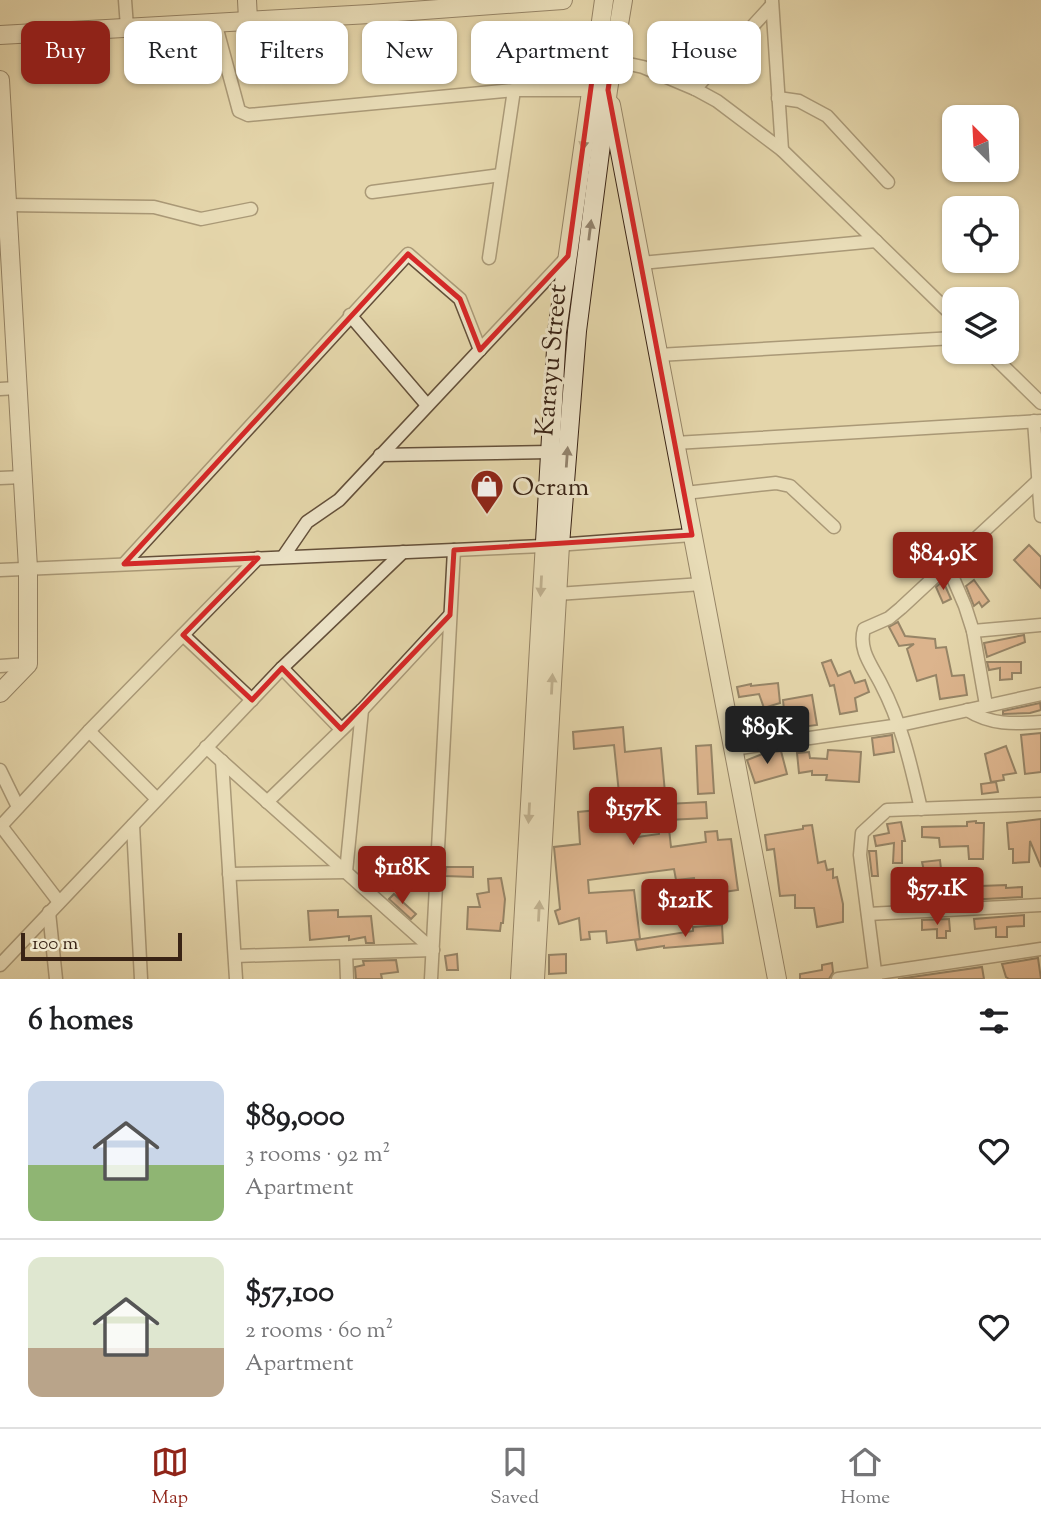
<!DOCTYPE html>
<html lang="en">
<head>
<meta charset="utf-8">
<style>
	:root { --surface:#fff; --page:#f2f2f2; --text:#202124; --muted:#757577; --line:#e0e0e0; --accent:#8f2418 }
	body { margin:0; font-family:"Sorts Mill Goudy",serif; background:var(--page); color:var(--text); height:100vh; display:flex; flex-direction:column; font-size:26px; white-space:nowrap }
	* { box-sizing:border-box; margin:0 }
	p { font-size:23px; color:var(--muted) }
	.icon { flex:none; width:38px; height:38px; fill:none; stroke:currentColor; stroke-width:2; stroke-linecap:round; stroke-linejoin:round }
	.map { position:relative; height:979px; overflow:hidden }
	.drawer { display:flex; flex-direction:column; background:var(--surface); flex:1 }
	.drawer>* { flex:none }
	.hud { position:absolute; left:21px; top:21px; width:999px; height:63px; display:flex; gap:14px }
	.needle { width:46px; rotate:336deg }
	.buttons { position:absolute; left:942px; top:105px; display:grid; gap:14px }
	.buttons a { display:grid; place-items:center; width:77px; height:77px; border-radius:14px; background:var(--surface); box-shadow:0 2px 5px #0004; font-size:35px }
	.scale { position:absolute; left:21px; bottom:18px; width:161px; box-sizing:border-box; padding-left:7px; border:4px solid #392315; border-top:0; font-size:19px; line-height:24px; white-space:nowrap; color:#392315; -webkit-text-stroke:5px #ede4c8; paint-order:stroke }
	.price { position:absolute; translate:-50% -60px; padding:0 16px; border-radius:7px; background:var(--accent); color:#fff; font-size:23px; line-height:46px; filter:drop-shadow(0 2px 4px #0008) }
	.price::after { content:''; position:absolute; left:50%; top:42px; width:21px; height:16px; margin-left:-10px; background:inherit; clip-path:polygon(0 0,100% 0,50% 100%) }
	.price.current { background:#222; color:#fff }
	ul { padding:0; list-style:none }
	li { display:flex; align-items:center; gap:21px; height:175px; padding:0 28px }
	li+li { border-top:2px solid var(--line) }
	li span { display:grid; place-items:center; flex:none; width:196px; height:140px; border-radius:14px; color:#555 }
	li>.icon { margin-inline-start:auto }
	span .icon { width:84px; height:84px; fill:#fffc; stroke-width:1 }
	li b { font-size:30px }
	h2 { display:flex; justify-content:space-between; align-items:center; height:84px; padding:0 28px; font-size:30px }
	.chip { padding:0 24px; border-radius:14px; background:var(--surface); box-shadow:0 2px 5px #0004; font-size:24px; line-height:63px }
	.chip.current { background:var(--accent); color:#fff }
	.dock { display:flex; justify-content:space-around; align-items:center; height:98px; border-top:2px solid var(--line); background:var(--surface); font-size:19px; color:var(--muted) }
	.dock a { display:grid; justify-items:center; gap:4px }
	.dock .current { color:var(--accent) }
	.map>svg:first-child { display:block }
	.building { fill:#d28d6a; stroke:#392315; stroke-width:2 }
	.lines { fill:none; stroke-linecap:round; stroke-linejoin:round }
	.street-casing { stroke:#64503a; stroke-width:15 }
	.secondary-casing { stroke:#392315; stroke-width:20 }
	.street { stroke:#ede4c8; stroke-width:12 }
	.secondary { stroke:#ede4c8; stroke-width:18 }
	.oneway { fill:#93846e }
	.marked { fill:none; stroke:#d62828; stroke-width:5; stroke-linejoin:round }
	.labels { text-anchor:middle; stroke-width:6; stroke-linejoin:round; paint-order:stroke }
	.street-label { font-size:26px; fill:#392315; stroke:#ede4c8 }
	.poi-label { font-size:26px; fill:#392315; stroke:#ede4c8; text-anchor:start }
</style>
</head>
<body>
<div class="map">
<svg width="1041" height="979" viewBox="0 0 1041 979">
	<rect width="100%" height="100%" fill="#e4d6aa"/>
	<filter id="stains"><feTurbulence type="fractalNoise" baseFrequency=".00286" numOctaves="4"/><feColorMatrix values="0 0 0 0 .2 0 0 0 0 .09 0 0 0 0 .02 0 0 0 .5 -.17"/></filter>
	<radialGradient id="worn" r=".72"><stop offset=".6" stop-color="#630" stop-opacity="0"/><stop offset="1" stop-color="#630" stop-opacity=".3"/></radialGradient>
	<!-- building -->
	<g class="building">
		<polygon points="1029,545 1041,557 1041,588 1014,560"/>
		<polygon points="974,580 989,601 982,607 979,602 974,606 966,586"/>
		<polygon points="943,581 951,599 943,603 936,587"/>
		<polygon points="898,622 905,636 935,639 936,648 946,647 952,676 964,675 967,695 940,699 936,675 917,681 907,649 914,644 899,646 889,627"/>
		<polygon points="1024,635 1025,642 987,657 984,643"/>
		<polygon points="831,660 838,676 850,671 855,683 865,680 869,692 855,698 857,711 840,714 834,685 830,686 822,663"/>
		<polygon points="987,662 1021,662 1021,673 1012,673 1012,679 1000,680 1000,668 989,670"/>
		<polygon points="778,683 780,703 764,708 759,694 739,697 737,687 751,684 751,686"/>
		<polygon points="812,695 817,725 786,729 783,700"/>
		<polygon points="1040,703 1041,710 1030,713 1003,714 1003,711"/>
		<polygon points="623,727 625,752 661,748 666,804 706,802 707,818 668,820 671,847 706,842 705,832 717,831 718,840 731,839 738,890 696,896 694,878 676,880 674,869 588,880 589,893 634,890 640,939 607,943 606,931 589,932 590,939 581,940 579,918 559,924 555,911 560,909 554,847 580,844 578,812 628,807 630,838 659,834 657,797 620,803 614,745 574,749 573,732"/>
		<polygon points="1041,733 1041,772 1025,774 1021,735"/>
		<polygon points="892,735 894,752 874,755 872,738"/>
		<polygon points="711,745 714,793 698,794 696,746"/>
		<polygon points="1006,746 1016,773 1003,775 1004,780 991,782 985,754"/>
		<polygon points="828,750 861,752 859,782 826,780 827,775 812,775 812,771 799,773 797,753 809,752 810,758 827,759"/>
		<polygon points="781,751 787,774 755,783 747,760 765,753"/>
		<polygon points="996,782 998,792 982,794 981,784"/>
		<polygon points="1041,819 1041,867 1030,841 1029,862 1013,863 1013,849 1009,849 1007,823"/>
		<polygon points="976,821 976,823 984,823 983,859 969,859 968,846 940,847 939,838 922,837 922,827 967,826 967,822"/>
		<polygon points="901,822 905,841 902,841 902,863 893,863 894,843 876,846 874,836 889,833 887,824"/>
		<polygon points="812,825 818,863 825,861 827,870 833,869 833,878 837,877 843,904 843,922 817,927 814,908 795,908 795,895 780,896 774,849 767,850 765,835 803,829 803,826"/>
		<polygon points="869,851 876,851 878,876 872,876"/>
		<polygon points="940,860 941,869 924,871 922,862"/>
		<polygon points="446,867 473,867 473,877 445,876"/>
		<polygon points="501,878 505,899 503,923 501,923 500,931 467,929 468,907 480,907 477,894 489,892 488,879"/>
		<polygon points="1006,885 1006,888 1022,887 1022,897 891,904 912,901 909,891 947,886 947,893 982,892 981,886"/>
		<polygon points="394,894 416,914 411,919 389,899"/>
		<polygon points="338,910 338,917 371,916 374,943 366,943 365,937 349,940 349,936 310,940 308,911"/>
		<polygon points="1024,915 1024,926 1007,927 1007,937 996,937 996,927 975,929 974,919"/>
		<polygon points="949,919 950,931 946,931 946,938 937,938 937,929 922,930 922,920"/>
		<polygon points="722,925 723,943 664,948 664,946 637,950 635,940 693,931 693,927"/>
		<polygon points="457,954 458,970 447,970 445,956"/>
		<polygon points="566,954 566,973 549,974 549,955"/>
		<polygon points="1038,958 1041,979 1009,979 1006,977 1002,964"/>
		<polygon points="396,960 398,972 381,974 382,979 356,979 355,967 364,965 363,961"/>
		<polygon points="832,963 833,972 829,979 800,979 800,974 822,970 822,965"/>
		<polygon points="982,967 984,979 898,979"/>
	</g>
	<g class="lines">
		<defs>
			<g id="street">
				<polyline points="125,0 127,27"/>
				<polyline points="772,0 782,150"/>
				<polyline points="215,22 239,111 248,115 514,90 591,90"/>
				<polyline points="606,59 643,67 695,89 717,101 782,150 954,317"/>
				<polyline points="695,89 772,5"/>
				<polyline points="778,98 799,101 827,116 888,182"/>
				<polyline points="372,192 501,175"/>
				<polyline points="7,205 154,207 201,219 251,209"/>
				<polyline points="489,258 514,90"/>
				<polyline points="641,263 876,241"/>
				<polyline points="350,315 427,405"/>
				<polyline points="989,352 1041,403"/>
				<polyline points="658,355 954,338"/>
				<polyline points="0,389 17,388"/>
				<polyline points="1034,421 1041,516"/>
				<polyline points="675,443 1041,421"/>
				<polyline points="380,455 550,452"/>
				<polyline points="0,478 23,477"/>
				<polyline points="685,493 776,483 790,486 834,527"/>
				<polyline points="283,557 307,522 339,500 568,256"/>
				<polyline points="124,564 408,254 460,299 480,350"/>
				<polyline points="947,564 965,606 973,631 986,705"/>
				<polyline points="0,570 543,546 692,535"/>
				<polyline points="557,594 702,584"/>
				<polyline points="973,631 1041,625"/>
				<polyline points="183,635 252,700"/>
				<polyline points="0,666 28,664"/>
				<polyline points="282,668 341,729"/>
				<path d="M967 710C991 725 1013 724 1041 722"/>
				<polyline points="89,731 157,799"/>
				<polyline points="206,747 433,950"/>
				<polyline points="733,749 900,725 1041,694"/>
				<polyline points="222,761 236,979"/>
				<polyline points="0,770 18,807"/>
				<polyline points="267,802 362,710 450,615"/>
				<path d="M921 809C911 766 902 724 881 684 872 666 858 650 864 629L889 618 901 608 1041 478"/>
				<polyline points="133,825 141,979"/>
				<polyline points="1,826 59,902"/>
				<polyline points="0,827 89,731 258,558"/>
				<polyline points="229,874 346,872 362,710"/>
				<polyline points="49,912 56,979"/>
				<polyline points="868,914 1041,905"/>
				<polyline points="346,953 347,979"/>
				<polyline points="235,956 433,950"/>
				<polyline points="0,965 282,668 403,552"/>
				<polyline points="431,979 454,550"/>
				<polyline points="838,979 1041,949"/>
				<polyline points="876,979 860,855 862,833 887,810 1041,804"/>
			</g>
			<g id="secondary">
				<polyline points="247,0 248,20"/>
				<polyline points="0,35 370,14 563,0"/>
				<polyline points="0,80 28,568 28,664 0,693"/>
				<polyline points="611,105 777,979"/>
				<polyline points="520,979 557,332 604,0"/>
				<polyline points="535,979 560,545 577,331 608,90 623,0"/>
			</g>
		</defs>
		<!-- street casing -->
		<use href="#street" class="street-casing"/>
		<!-- secondary casing -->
		<use href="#secondary" class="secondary-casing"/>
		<!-- street -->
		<use href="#street" class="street"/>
		<!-- secondary -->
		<use href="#secondary" class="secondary"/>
	</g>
	<!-- one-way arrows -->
	<defs><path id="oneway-solid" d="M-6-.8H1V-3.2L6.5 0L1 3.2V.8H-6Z" transform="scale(1.75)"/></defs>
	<g class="oneway">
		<use href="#oneway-solid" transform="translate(584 140) rotate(98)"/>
		<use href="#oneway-solid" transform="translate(590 230) rotate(-83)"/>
		<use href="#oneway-solid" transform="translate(567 457) rotate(-86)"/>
		<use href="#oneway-solid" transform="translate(541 586) rotate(93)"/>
		<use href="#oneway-solid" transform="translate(552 684) rotate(-87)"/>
		<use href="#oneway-solid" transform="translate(529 813) rotate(93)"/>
		<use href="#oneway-solid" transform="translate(539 911) rotate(-87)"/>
	</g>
	<!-- marked area -->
	<path d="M0 0H1041V979H0ZM595 58 613 59 608 90 692 535 454 550 450 615 341 729 282 668 252 700 183 635 258 558 124 564 408 254 460 299 480 350 568 256Z" fill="#e4d6aa" fill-opacity=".55" fill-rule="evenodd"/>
	<path class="marked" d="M595 58 613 59 608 90 692 535 454 550 450 615 341 729 282 668 252 700 183 635 258 558 124 564 408 254 460 299 480 350 568 256Z"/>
	<!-- icons -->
	<defs>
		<symbol id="shop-pin" viewBox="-11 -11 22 30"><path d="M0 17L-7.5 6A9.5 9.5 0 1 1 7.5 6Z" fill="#8f2418" stroke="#ede4c8"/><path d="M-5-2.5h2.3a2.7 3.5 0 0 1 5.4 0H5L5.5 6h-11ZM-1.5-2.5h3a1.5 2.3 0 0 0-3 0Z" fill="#fff"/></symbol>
	</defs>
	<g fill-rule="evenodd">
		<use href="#shop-pin" x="468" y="467" width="38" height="52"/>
	</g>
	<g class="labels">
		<!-- street labels -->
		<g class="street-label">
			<text transform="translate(550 360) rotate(-85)" y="9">Karayu Street</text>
		</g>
		<!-- poi labels -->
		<g class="poi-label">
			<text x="512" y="495">Ocram</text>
		</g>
	</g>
	<rect width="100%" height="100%" filter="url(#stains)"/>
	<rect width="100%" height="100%" fill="url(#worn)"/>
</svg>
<div class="buttons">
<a><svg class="needle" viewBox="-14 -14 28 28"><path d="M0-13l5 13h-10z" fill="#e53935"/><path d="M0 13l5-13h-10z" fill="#757577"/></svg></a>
<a><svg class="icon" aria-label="locate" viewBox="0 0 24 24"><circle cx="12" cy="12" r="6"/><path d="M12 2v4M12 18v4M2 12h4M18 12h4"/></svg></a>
<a><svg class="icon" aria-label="layers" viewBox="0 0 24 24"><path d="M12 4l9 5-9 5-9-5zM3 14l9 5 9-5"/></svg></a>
</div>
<div class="scale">100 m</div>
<b class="price" style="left:943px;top:592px">$84.9K</b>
<b class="price current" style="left:767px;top:766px">$89K</b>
<b class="price" style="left:633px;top:847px">$157K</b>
<b class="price" style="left:402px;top:906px">$118K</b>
<b class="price" style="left:937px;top:927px">$57.1K</b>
<b class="price" style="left:685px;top:939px">$121K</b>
<div class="hud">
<a class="chip current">Buy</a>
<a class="chip">Rent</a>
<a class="chip">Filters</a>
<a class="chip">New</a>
<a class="chip">Apartment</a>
<a class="chip">House</a>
</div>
</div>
<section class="drawer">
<h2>6 homes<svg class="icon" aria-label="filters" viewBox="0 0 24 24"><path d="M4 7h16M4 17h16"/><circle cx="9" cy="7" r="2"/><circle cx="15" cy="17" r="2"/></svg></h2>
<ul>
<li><span style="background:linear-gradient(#c9d6e8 60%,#8fb573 0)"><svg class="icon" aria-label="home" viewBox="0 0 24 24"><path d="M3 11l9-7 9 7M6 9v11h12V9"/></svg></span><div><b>$89,000</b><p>3 rooms · 92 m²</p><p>Apartment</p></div><svg class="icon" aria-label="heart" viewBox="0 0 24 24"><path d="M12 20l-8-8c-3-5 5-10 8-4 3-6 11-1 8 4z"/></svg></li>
<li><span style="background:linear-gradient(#dfe7d0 65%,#b9a48a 0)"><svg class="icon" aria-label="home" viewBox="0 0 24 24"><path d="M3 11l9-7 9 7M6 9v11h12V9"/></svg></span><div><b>$57,100</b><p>2 rooms · 60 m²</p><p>Apartment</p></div><svg class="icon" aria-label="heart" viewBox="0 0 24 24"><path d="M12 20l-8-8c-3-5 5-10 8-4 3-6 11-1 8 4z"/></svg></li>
</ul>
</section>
<nav class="dock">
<a class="current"><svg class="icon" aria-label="map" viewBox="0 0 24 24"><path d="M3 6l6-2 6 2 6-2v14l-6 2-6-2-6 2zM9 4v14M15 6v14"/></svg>Map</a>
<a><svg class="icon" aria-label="saved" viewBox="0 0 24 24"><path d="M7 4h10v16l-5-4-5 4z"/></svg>Saved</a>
<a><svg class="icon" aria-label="home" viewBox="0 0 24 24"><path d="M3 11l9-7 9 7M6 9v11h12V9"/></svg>Home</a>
</nav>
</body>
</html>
